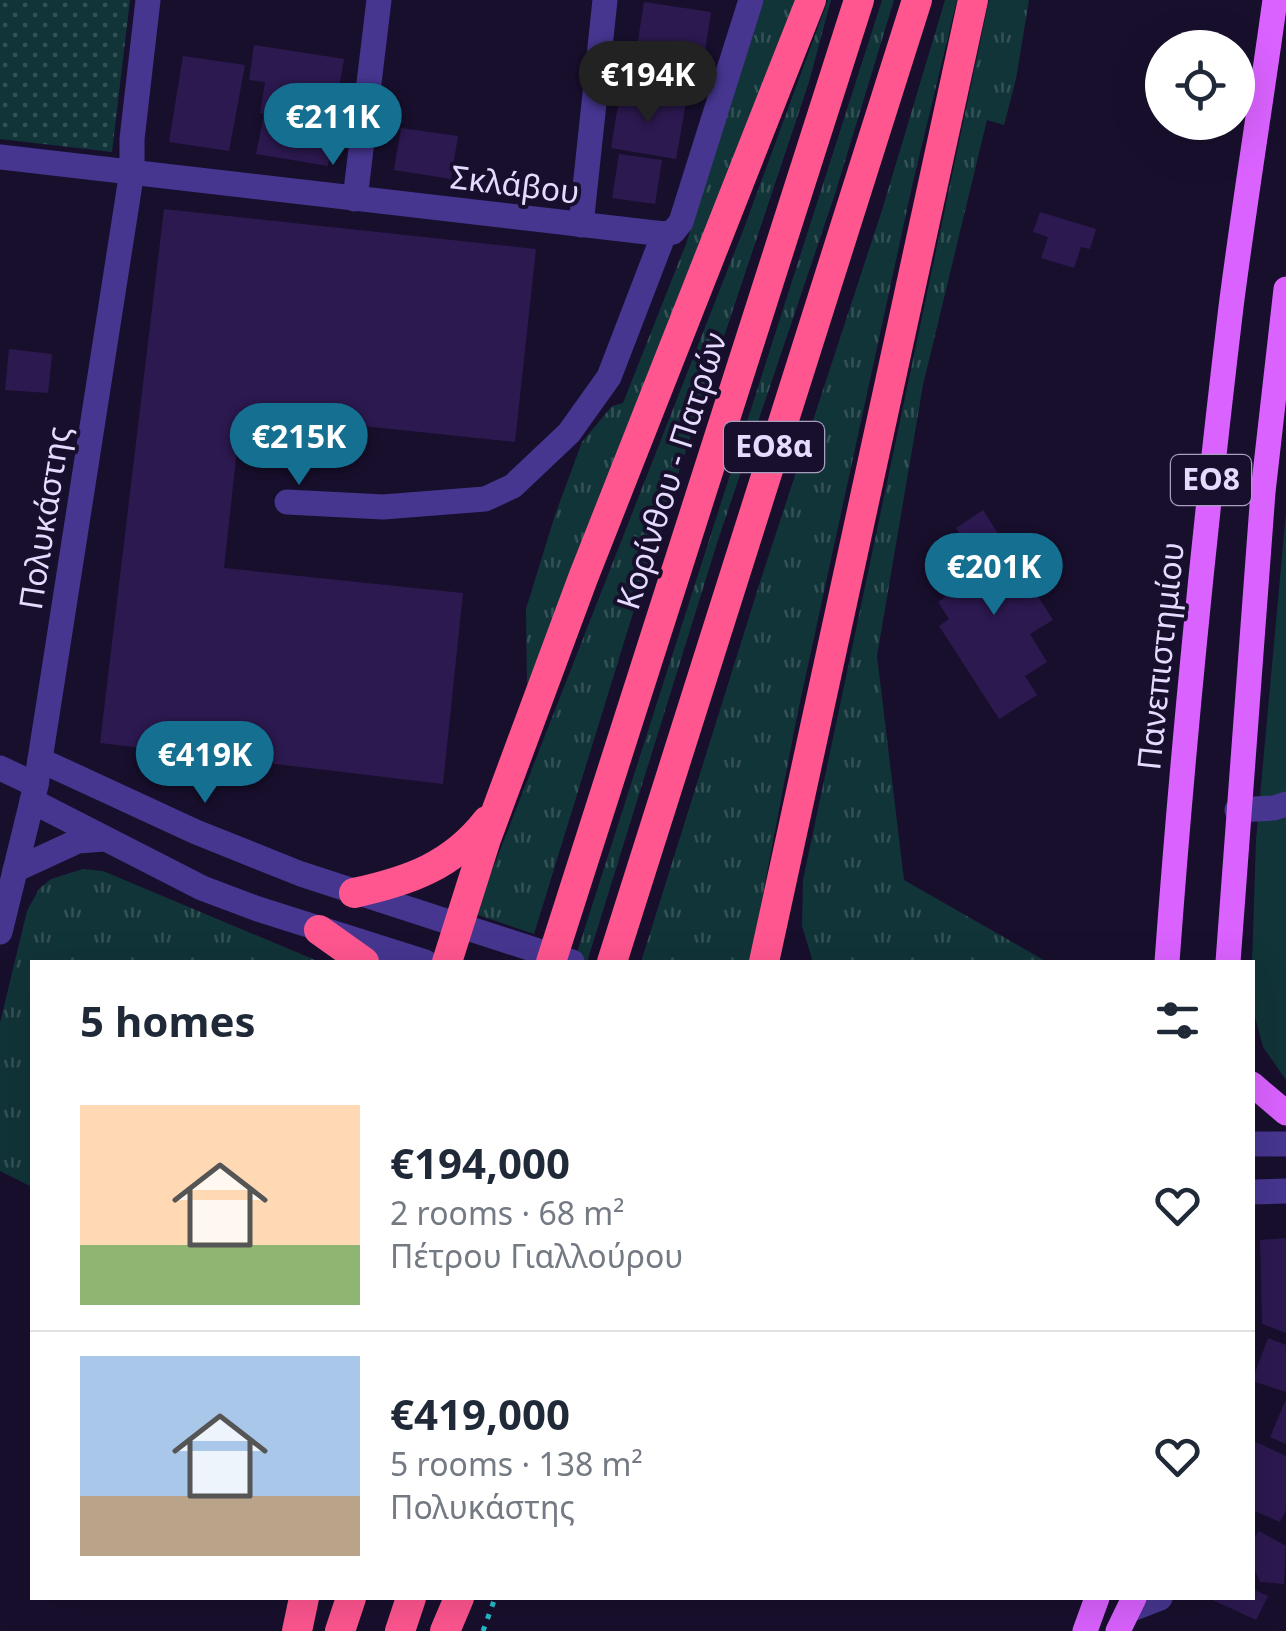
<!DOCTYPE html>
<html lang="en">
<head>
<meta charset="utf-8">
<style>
	:root { --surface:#fff; --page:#f2f2f3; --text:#1f2937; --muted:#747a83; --line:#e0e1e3; --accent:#146f91 }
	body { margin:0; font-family:"Noto Sans",sans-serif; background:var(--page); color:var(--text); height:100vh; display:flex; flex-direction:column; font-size:38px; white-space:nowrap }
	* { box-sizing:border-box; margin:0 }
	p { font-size:32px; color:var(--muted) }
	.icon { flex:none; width:55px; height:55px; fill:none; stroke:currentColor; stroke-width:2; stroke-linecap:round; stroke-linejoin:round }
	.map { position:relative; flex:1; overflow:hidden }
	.details { position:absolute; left:30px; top:960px; width:1225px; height:640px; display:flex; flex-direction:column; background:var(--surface); border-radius:0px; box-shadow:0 10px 40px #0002 }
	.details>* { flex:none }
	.controls { position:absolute; left:1145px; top:30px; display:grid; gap:20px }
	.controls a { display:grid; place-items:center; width:110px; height:110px; border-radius:50%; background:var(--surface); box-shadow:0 10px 40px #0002; font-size:50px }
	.price { position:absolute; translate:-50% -85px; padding:0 22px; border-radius:35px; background:var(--accent); color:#fff; font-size:32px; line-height:65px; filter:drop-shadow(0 2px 5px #0008) }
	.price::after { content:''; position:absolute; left:50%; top:60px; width:30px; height:22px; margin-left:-15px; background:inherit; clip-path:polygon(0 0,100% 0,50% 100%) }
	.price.active { background:#222; color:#fff }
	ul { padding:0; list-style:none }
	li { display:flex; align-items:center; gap:30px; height:250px; padding:0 50px }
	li+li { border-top:2px solid var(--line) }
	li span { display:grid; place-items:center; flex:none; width:280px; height:200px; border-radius:0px; color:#555 }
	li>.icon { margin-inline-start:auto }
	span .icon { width:120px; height:120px; fill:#fffc; stroke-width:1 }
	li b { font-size:42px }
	h2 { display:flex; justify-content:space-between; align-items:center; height:120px; padding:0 50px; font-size:42px }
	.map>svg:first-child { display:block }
	.grass { fill:url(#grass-tufts) }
	.park { fill:url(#park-dots) }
	.pitch { fill:#113438 }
	.building { fill:#2c1950 }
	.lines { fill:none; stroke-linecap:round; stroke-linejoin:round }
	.path { stroke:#25bdc9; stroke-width:5; stroke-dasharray:5 8; stroke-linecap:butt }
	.minor { stroke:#463690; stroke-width:25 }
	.major { stroke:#da62ff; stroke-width:25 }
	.highway { stroke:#ff5690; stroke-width:30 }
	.labels { text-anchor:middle; stroke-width:8; stroke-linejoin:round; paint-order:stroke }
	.shield { fill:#180f2d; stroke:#a79ec0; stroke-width:2.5 }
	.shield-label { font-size:30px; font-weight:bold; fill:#e4dbff }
	.street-label { font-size:32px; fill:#e4dbff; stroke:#180f2d }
</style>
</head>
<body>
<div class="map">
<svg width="1286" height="1631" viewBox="0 0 1286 1631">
	<defs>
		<pattern id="grass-tufts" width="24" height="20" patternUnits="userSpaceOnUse" patternTransform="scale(2.5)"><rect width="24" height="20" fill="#113438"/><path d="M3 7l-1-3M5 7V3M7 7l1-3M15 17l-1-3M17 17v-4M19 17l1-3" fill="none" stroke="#345156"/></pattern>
		<pattern id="park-dots" width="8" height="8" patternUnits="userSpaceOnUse" patternTransform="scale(2.5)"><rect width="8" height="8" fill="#113438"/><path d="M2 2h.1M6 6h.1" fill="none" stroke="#345156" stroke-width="1.8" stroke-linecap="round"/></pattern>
	</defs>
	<rect width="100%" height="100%" fill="#180f2d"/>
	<!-- grass -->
	<g class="grass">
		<polygon points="764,0 797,0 527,686 526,609 555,515 582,442 612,406 623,403 686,244"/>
		<polygon points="828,0 831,0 809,82 650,558 534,934 475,914 744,228"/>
		<polygon points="882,0 894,0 835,194 718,540 587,962 574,962"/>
		<polygon points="945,0 957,0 913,182 797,716 750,962 641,962 760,582 883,207"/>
		<polygon points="989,0 1029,0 1016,79 1004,125 987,120 923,385 877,656 904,880 1047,962 813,962 802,926 803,880"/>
		<polygon points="83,869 103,871 320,962 32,962 32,1187 0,1171 0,1023 27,911 39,889 51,879"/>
	</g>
	<!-- park -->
	<polygon class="park" points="0,0 130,0 112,152 0,139"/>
	<!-- pitch -->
	<polygon class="pitch" points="1286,512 1286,1080 1263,1047 1255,1017 1252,962 1256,840"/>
	<!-- building -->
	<g class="building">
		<polygon points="644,2 711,12 704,57 637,47"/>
		<polygon points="254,45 344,59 338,94 332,93 328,124 334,126 328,166 256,154 264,114 260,113 265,82 249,80"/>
		<polygon points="183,56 245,65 229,151 169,142"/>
		<polygon points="620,93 686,103 676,159 611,148"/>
		<polygon points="401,128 458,136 451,179 394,170"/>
		<polygon points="619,154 662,160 655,204 612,198"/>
		<polygon points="164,209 536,249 515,442 241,413 224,568 463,593 443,784 100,743"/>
		<polygon points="1040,212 1096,229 1090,249 1081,247 1074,268 1041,258 1048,237 1033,232"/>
		<polygon points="9,349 52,354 48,393 5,390"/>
		<polygon points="983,510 1053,620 1030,634 1047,662 1025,676 1037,695 999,719 939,626 949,619 938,602 963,585 948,562 969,549 956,528"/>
		<polygon points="1286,1238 1286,1333 1262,1324 1260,1240"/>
		<polygon points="1268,1338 1286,1345 1286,1392 1252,1381"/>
		<polygon points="1286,1399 1286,1444 1270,1437"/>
		<polygon points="1252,1440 1286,1456 1286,1510 1280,1522 1252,1510"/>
		<polygon points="1259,1531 1286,1546 1284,1584 1260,1582 1252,1563 1252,1541"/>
		<polygon points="1252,1589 1268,1596 1256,1620 1208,1598 1252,1598"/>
	</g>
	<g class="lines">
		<!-- path -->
		<polyline class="path" points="483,1631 495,1598"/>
		<!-- minor -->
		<g class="minor">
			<polyline points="0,157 664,234"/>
			<polyline points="355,199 379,0"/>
			<polyline points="581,225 605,0"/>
			<polyline points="664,234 673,232 681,222 751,0"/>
			<polyline points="287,502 383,507 485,499 513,486 569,433 609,377 664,234"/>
			<polyline points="40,760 196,832 301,874 572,962"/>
			<polyline points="0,768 36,785"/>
			<polyline points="32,801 202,888 258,909 425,962"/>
			<polyline points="1237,810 1274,808 1286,804"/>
			<polyline points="15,870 78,841 104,839"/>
			<polyline points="0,932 36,785 132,171 132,139 148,0"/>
			<polyline points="1252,1144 1286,1144"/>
			<polyline points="1252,1192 1286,1191"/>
			<polyline points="1129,1610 1160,1598"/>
		</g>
		<!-- major -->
		<g class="major">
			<path d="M1167 962C1183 743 1205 525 1231 307 1244 205 1261 102 1275 0"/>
			<polyline points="1228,962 1263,492 1286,289"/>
			<polyline points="1252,1084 1286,1113"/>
			<polyline points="1085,1631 1097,1598"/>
			<polyline points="1118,1631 1134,1598"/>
		</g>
		<!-- highway -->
		<g class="highway">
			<path d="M354 893C409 881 452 866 487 821"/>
			<polyline points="319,930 364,962"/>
			<polyline points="447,962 486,839 583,578 811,0"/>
			<polyline points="551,962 859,0"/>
			<polyline points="612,962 917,0"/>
			<polyline points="764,962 973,0"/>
			<polyline points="297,1631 304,1598"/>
			<polyline points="340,1631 351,1598"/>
			<polyline points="400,1631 411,1598"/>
			<polyline points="445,1631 459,1598"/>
		</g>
	</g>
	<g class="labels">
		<!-- shield labels -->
		<g class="shield">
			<rect x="724" y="422" width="100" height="50" rx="8"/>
			<rect x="1171" y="455" width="80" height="50" rx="8"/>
		</g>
		<g class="shield-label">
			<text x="774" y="457">ΕΟ8α</text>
			<text x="1211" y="490">ΕΟ8</text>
		</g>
		<!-- street labels -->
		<g class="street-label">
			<text transform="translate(515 185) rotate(7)" y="11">Σκλάβου</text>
			<text transform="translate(672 471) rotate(-72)" y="11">Κορίνθου - Πατρών</text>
			<text transform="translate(45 518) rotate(-81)" y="11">Πολυκάστης</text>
			<text transform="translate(1161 656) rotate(-84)" y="11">Πανεπιστημίου</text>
		</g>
	</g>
</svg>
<div class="controls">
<a><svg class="icon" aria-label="locate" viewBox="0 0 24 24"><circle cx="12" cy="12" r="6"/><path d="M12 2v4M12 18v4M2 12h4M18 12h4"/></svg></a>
</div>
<b class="price active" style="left:648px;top:126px">€194K</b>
<b class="price" style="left:333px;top:168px">€211K</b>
<b class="price" style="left:299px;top:488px">€215K</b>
<b class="price" style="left:994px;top:618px">€201K</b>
<b class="price" style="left:205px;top:806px">€419K</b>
<section class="details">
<h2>5 homes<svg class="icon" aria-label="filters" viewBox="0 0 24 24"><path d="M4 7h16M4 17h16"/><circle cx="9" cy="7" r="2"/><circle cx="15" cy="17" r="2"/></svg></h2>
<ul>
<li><span style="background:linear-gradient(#ffd9b3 70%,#8fb573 0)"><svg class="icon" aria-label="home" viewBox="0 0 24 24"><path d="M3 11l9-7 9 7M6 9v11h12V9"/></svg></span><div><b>€194,000</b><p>2 rooms · 68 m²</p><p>Πέτρου Γιαλλούρου</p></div><svg class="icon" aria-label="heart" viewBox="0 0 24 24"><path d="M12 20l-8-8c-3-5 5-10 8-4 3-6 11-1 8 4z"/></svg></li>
<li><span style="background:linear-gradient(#a9c7e8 70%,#b9a48a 0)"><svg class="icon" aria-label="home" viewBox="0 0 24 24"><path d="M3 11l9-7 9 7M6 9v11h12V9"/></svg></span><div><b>€419,000</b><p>5 rooms · 138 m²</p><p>Πολυκάστης</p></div><svg class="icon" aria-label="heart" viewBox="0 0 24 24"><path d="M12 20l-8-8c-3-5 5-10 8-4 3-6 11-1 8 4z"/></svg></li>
</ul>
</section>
</div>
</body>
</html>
